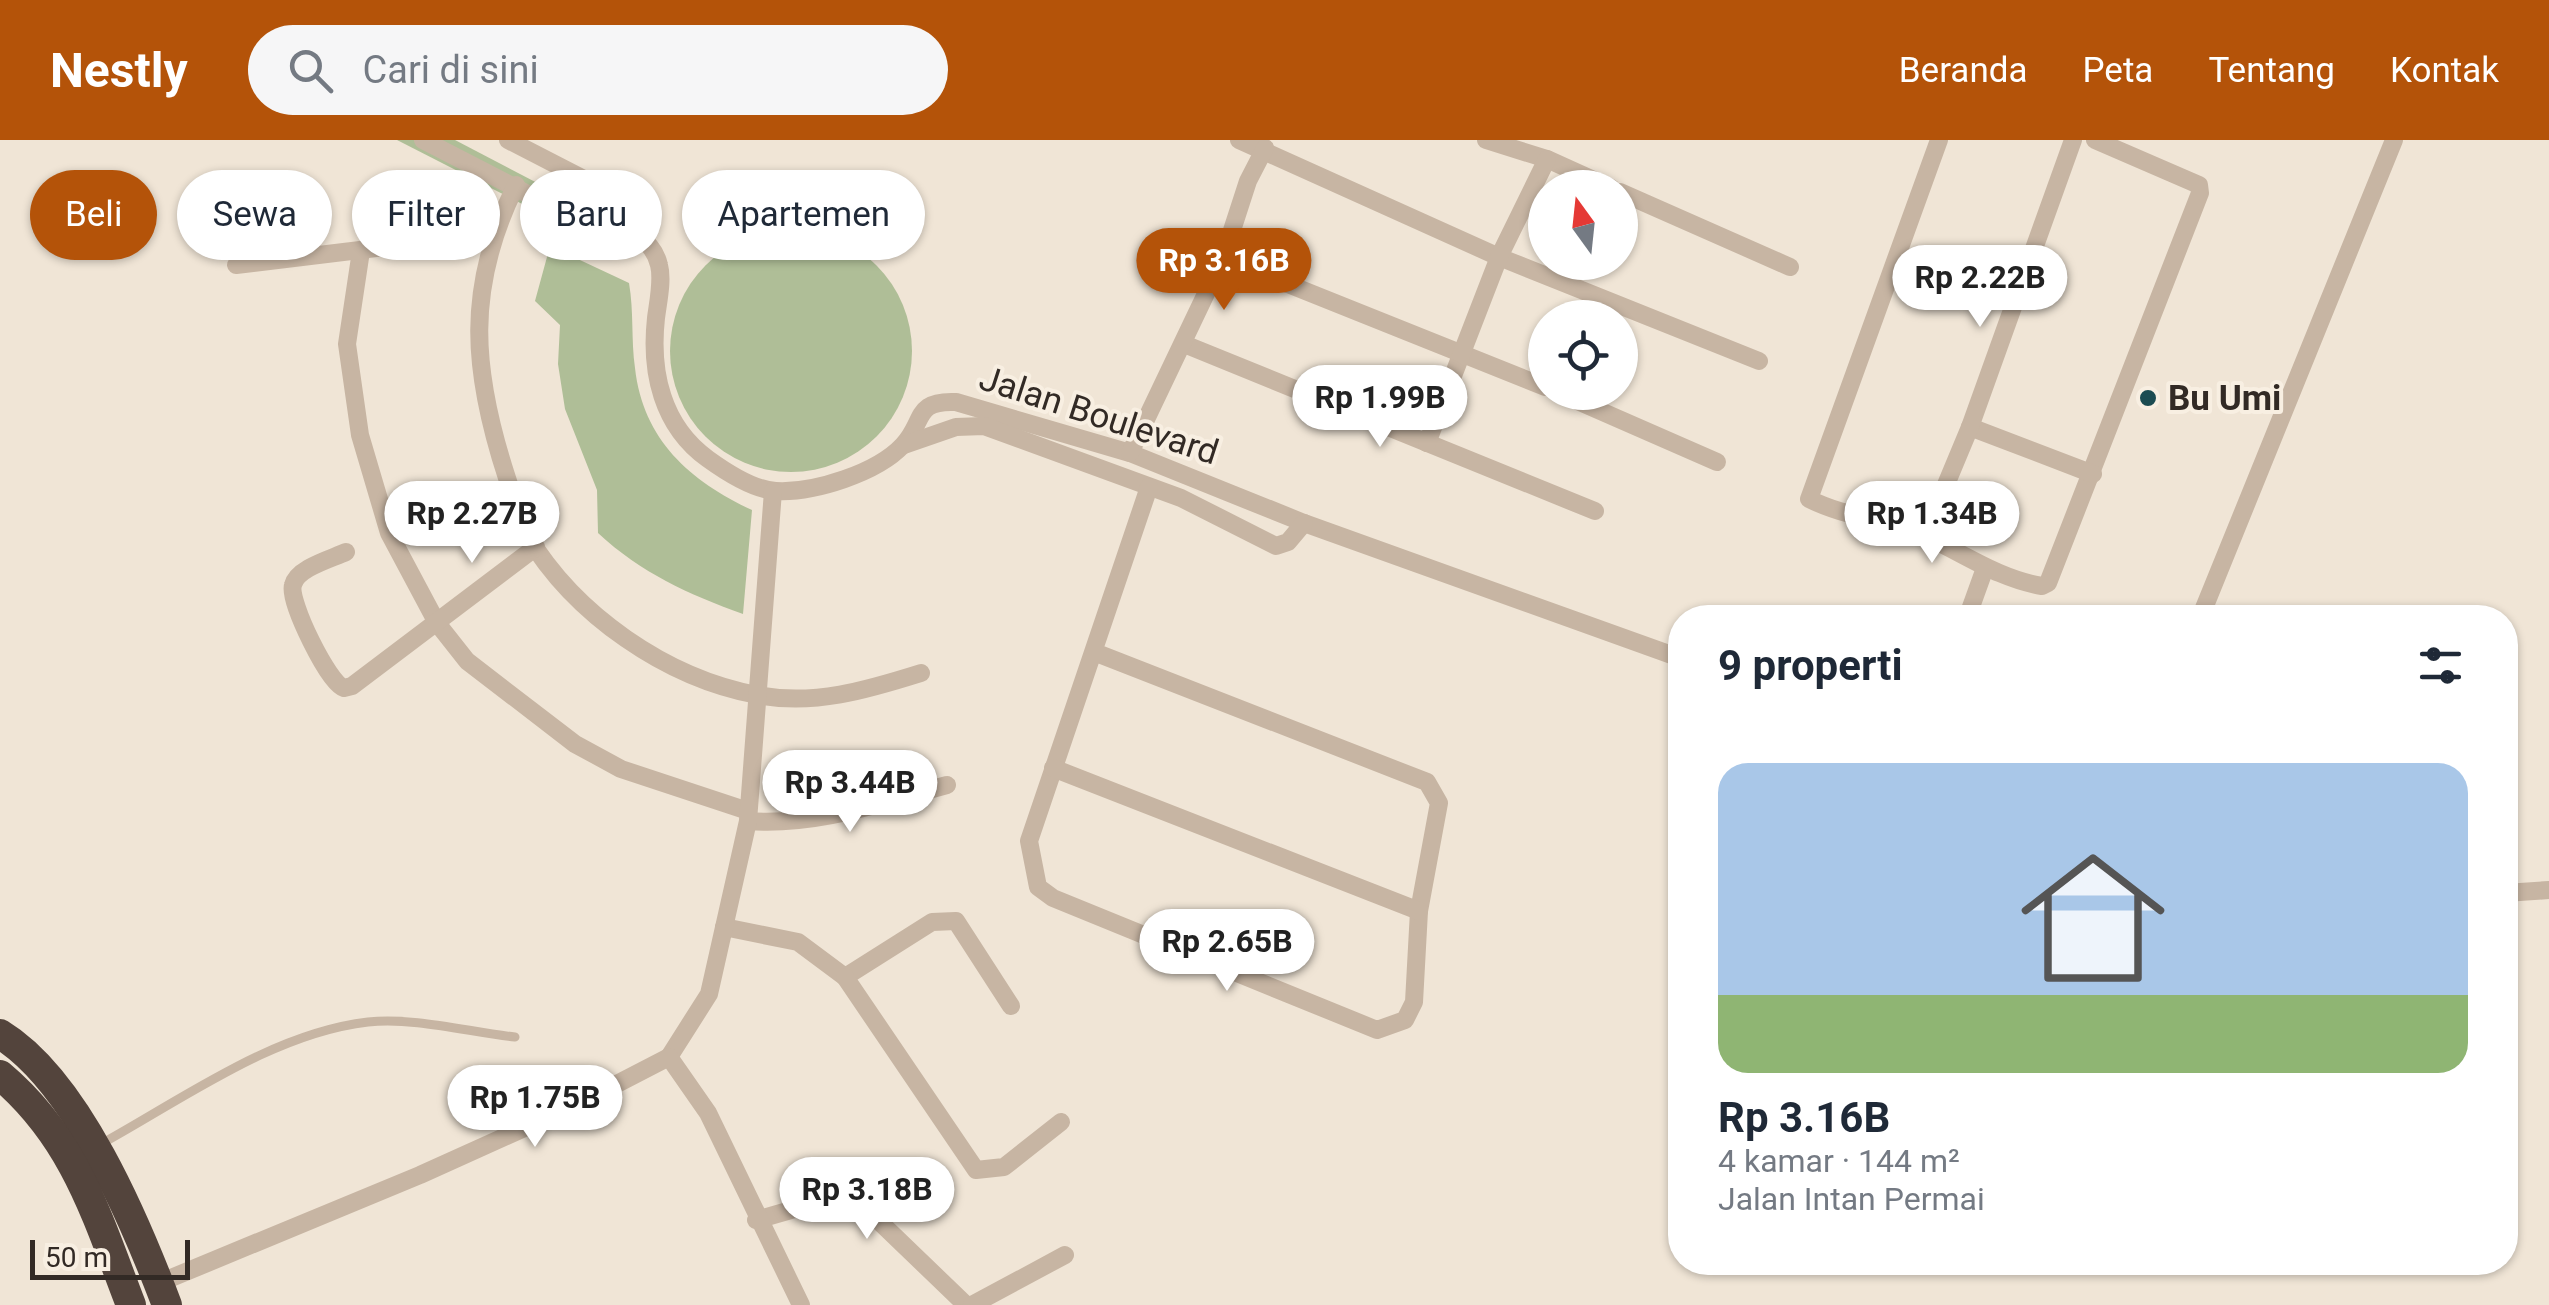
<!DOCTYPE html>
<html lang="id">
<head>
<meta charset="utf-8">
<style>
	:root { --surface:#fff; --page:#f6f6f7; --text:#1f2937; --muted:#747a83; --line:#e0e1e3; --accent:#b45309 }
	body { margin:0; font-family:Roboto,sans-serif; background:var(--page); color:var(--text); height:100vh; display:flex; flex-direction:column; font-size:38px; white-space:nowrap }
	* { box-sizing:border-box; margin:0 }
	p { font-size:32px; color:var(--muted) }
	.icon { flex:none; width:55px; height:55px; fill:none; stroke:currentColor; stroke-width:2; stroke-linecap:round; stroke-linejoin:round }
	.map { position:relative; flex:1; overflow:hidden }
	.side { position:absolute; left:1668px; top:465px; width:850px; height:670px; display:flex; flex-direction:column; background:var(--surface); border-radius:40px; box-shadow:0 2px 8px #0004 }
	.side>* { flex:none }
	.guide { position:absolute; left:30px; top:30px; width:950px; height:90px; display:flex; gap:20px }
	.needle { width:65px; rotate:345deg }
	.buttons { position:absolute; left:1528px; top:30px; display:grid; gap:20px }
	.buttons a { display:grid; place-items:center; width:110px; height:110px; border-radius:50%; background:var(--surface); box-shadow:0 2px 8px #0004; font-size:50px }
	.scale { position:absolute; left:30px; bottom:25px; width:160px; box-sizing:border-box; padding-left:10px; border:5px solid #322a25; border-top:0; font-size:28px; line-height:35px; white-space:nowrap; color:#322a25; -webkit-text-stroke:8px #f8efe2; paint-order:stroke }
	.price { position:absolute; translate:-50% -85px; padding:0 22px; border-radius:35px; background:#fff; color:#222; font-size:32px; line-height:65px; filter:drop-shadow(0 2px 5px #0008) }
	.price::after { content:''; position:absolute; left:50%; top:60px; width:30px; height:22px; margin-left:-15px; background:inherit; clip-path:polygon(0 0,100% 0,50% 100%) }
	.price.active { background:var(--accent); color:#fff }
	ul { padding:0; list-style:none }
	li { display:grid; align-content:center; gap:20px; height:530px; padding:0 50px }
	li+li { border-top:2px solid var(--line) }
	li span { display:grid; place-items:center; height:310px; border-radius:30px; color:#555 }
	li>.icon { margin-inline-start:auto }
	span .icon { width:180px; height:180px; fill:#fffc; stroke-width:1 }
	li b { font-size:42px }
	h2 { display:flex; justify-content:space-between; align-items:center; height:120px; padding:0 50px; font-size:42px }
	.tag { padding:0 35px; border-radius:45px; background:var(--surface); box-shadow:0 2px 8px #0004; font-size:35px; line-height:90px }
	.tag.active { background:var(--accent); color:#fff }
	header { display:flex; align-items:center; gap:60px; box-sizing:border-box; height:140px; padding:0 50px; background:var(--accent); color:#fff }
	header strong { font-size:48px }
	nav { display:flex; gap:55px; margin-inline-start:auto; font-size:35px }
	.search { width:700px; height:90px; background:var(--page); display:flex; align-items:center; gap:25px; box-sizing:border-box; padding:0 35px; border-radius:55px; color:var(--muted); font-size:38px }
	.map>svg:first-child { display:block }
	.green { fill:#afbe97 }
	.lines { fill:none; stroke-linecap:round; stroke-linejoin:round }
	.lane { stroke:#c7b5a3; stroke-width:9 }
	.street { stroke:#c7b5a3; stroke-width:18 }
	.highway { stroke:#53443c; stroke-width:30 }
	.poi-dot { fill:#1c4c52; stroke:#f8efe2; stroke-width:4 }
	.labels { text-anchor:middle; stroke-width:8; stroke-linejoin:round; paint-order:stroke }
	.poi-label { font-size:35px; font-weight:bold; fill:#322a25; stroke:#f8efe2; text-anchor:start }
	.street-label { font-size:35px; fill:#322a25; stroke:#f8efe2 }
</style>
</head>
<body>
<header>
<strong>Nestly</strong>
<div class="search"><svg class="icon" aria-label="search" viewBox="0 0 24 24"><circle cx="10" cy="10" r="6"/><path d="M15 15l6 6"/></svg>Cari di sini</div>
<nav><a>Beranda</a><a>Peta</a><a>Tentang</a><a>Kontak</a></nav>
</header>
<div class="map">
<svg width="2549" height="1165" viewBox="0 0 2549 1165">
	<rect width="100%" height="100%" fill="#f0e5d6"/>
	<!-- green -->
	<g class="green">
		<polygon points="397,0 455,0 591,71 597,88 579,93"/>
		<circle cx="791" cy="211" r="121"/>
		<path d="M550 106 629 143C634 172 631 200 635 228 643 300 690 341 752 370L743 474C688 454 641 433 598 393L597 350 565 269 558 224 560 185 535 161Z"/>
	</g>
	<g class="lines">
		<!-- lane -->
		<path class="lane" d="M101 1004C183 959 273 893 368 882 414 877 469 892 515 897"/>
		<!-- street -->
		<g class="street">
			<polyline points="423,0 601,92 632,90 609,52 508,0"/>
			<polyline points="1239,0 1499,117 1759,221"/>
			<polyline points="1486,0 1547,19 1611,48"/>
			<path d="M1939 0 1809 359C1847 378 1889 380 1927 397 1965 414 1999 439 2042 446L2048 443 2200 53 2199 45 2095 0"/>
			<path d="M516 45C465 148 472 231 507 338 513 356 518 379 527 395 575 475 666 538 757 555 814 566 867 550 921 533"/>
			<polyline points="1620,52 1790,127"/>
			<path d="M632 90C645 101 655 108 659 125 663 140 658 162 656 178 650 232 662 286 708 319 726 332 754 350 776 351 814 353 877 333 903 305 925 282 913 260 956 262L1130 313 1304 383 1680 518"/>
			<polyline points="361,111 347,204 360,295 389,393 437,483 467,521 575,604 621,629 748,671"/>
			<polyline points="1223,118 1545,247"/>
			<polyline points="236,125 492,94"/>
			<polyline points="1184,204 1595,371"/>
			<polyline points="1557,252 1717,322"/>
			<polyline points="1970,287 2093,334"/>
			<polyline points="1427,303 1499,117 1547,19"/>
			<polyline points="904,305 956,287 984,286 1181,358 1276,406 1288,402 1304,383"/>
			<polyline points="1130,313 1223,118 1248,41 1265,8"/>
			<polyline points="1925,395 1970,287 2073,0"/>
			<path d="M346 412C331 419 297 428 293 445 288 461 329 544 344 548L352 546 536 407"/>
			<polyline points="1967,478 1985,428"/>
			<polyline points="2200,478 2394,0"/>
			<polyline points="1094,512 1427,642 1439,663 1419,771 1414,862 1405,880 1377,890 1053,758 1038,747 1029,701 1149,347"/>
			<polyline points="1053,628 1419,771"/>
			<path d="M748 681C817 686 880 663 947 645"/>
			<polyline points="2505,753 2549,750"/>
			<polyline points="724,787 798,802 845,837 932,782 956,781 1011,866"/>
			<polyline points="845,837 976,1030 1004,1027 1061,982"/>
			<polyline points="669,917 709,854 748,681 773,351"/>
			<polyline points="756,1080 822,1061 859,1062 966,1165"/>
			<polyline points="159,1143 420,1035 582,962 669,917 708,973 801,1165"/>
			<polyline points="972,1165 1065,1115"/>
		</g>
		<!-- highway -->
		<g class="highway">
			<path d="M0 894C77 941 136 1083 167 1165"/>
			<path d="M0 935C75 998 97 1077 131 1165"/>
		</g>
	</g>
	<!-- markers -->
	<circle class="poi-dot" cx="2148" cy="258" r="10"/>
	<g class="labels">
		<!-- poi labels -->
		<g class="poi-label">
			<text x="2168" y="270">Bu Umi</text>
		</g>
		<!-- street labels -->
		<g class="street-label">
			<text transform="translate(1099 275) rotate(18)" y="12">Jalan Boulevard</text>
		</g>
	</g>
</svg>
<div class="buttons">
<a><svg class="needle" viewBox="-14 -14 28 28"><path d="M0-13l5 13h-10z" fill="#e53935"/><path d="M0 13l5-13h-10z" fill="#747a83"/></svg></a>
<a><svg class="icon" aria-label="locate" viewBox="0 0 24 24"><circle cx="12" cy="12" r="6"/><path d="M12 2v4M12 18v4M2 12h4M18 12h4"/></svg></a>
</div>
<div class="scale">50 m</div>
<b class="price active" style="left:1224px;top:173px">Rp 3.16B</b>
<b class="price" style="left:1980px;top:190px">Rp 2.22B</b>
<b class="price" style="left:1380px;top:310px">Rp 1.99B</b>
<b class="price" style="left:472px;top:426px">Rp 2.27B</b>
<b class="price" style="left:1932px;top:426px">Rp 1.34B</b>
<b class="price" style="left:850px;top:695px">Rp 3.44B</b>
<b class="price" style="left:1227px;top:854px">Rp 2.65B</b>
<b class="price" style="left:535px;top:1010px">Rp 1.75B</b>
<b class="price" style="left:867px;top:1102px">Rp 3.18B</b>
<div class="guide">
<a class="tag active">Beli</a>
<a class="tag">Sewa</a>
<a class="tag">Filter</a>
<a class="tag">Baru</a>
<a class="tag">Apartemen</a>
</div>
<section class="side">
<h2>9 properti<svg class="icon" aria-label="filters" viewBox="0 0 24 24"><path d="M4 7h16M4 17h16"/><circle cx="9" cy="7" r="2"/><circle cx="15" cy="17" r="2"/></svg></h2>
<ul>
<li><span style="background:linear-gradient(#a9c7e8 75%,#8fb573 0)"><svg class="icon" aria-label="home" viewBox="0 0 24 24"><path d="M3 11l9-7 9 7M6 9v11h12V9"/></svg></span><div><b>Rp 3.16B</b><p>4 kamar · 144 m²</p><p>Jalan Intan Permai</p></div></li>
</ul>
</section>
</div>
</body>
</html>
